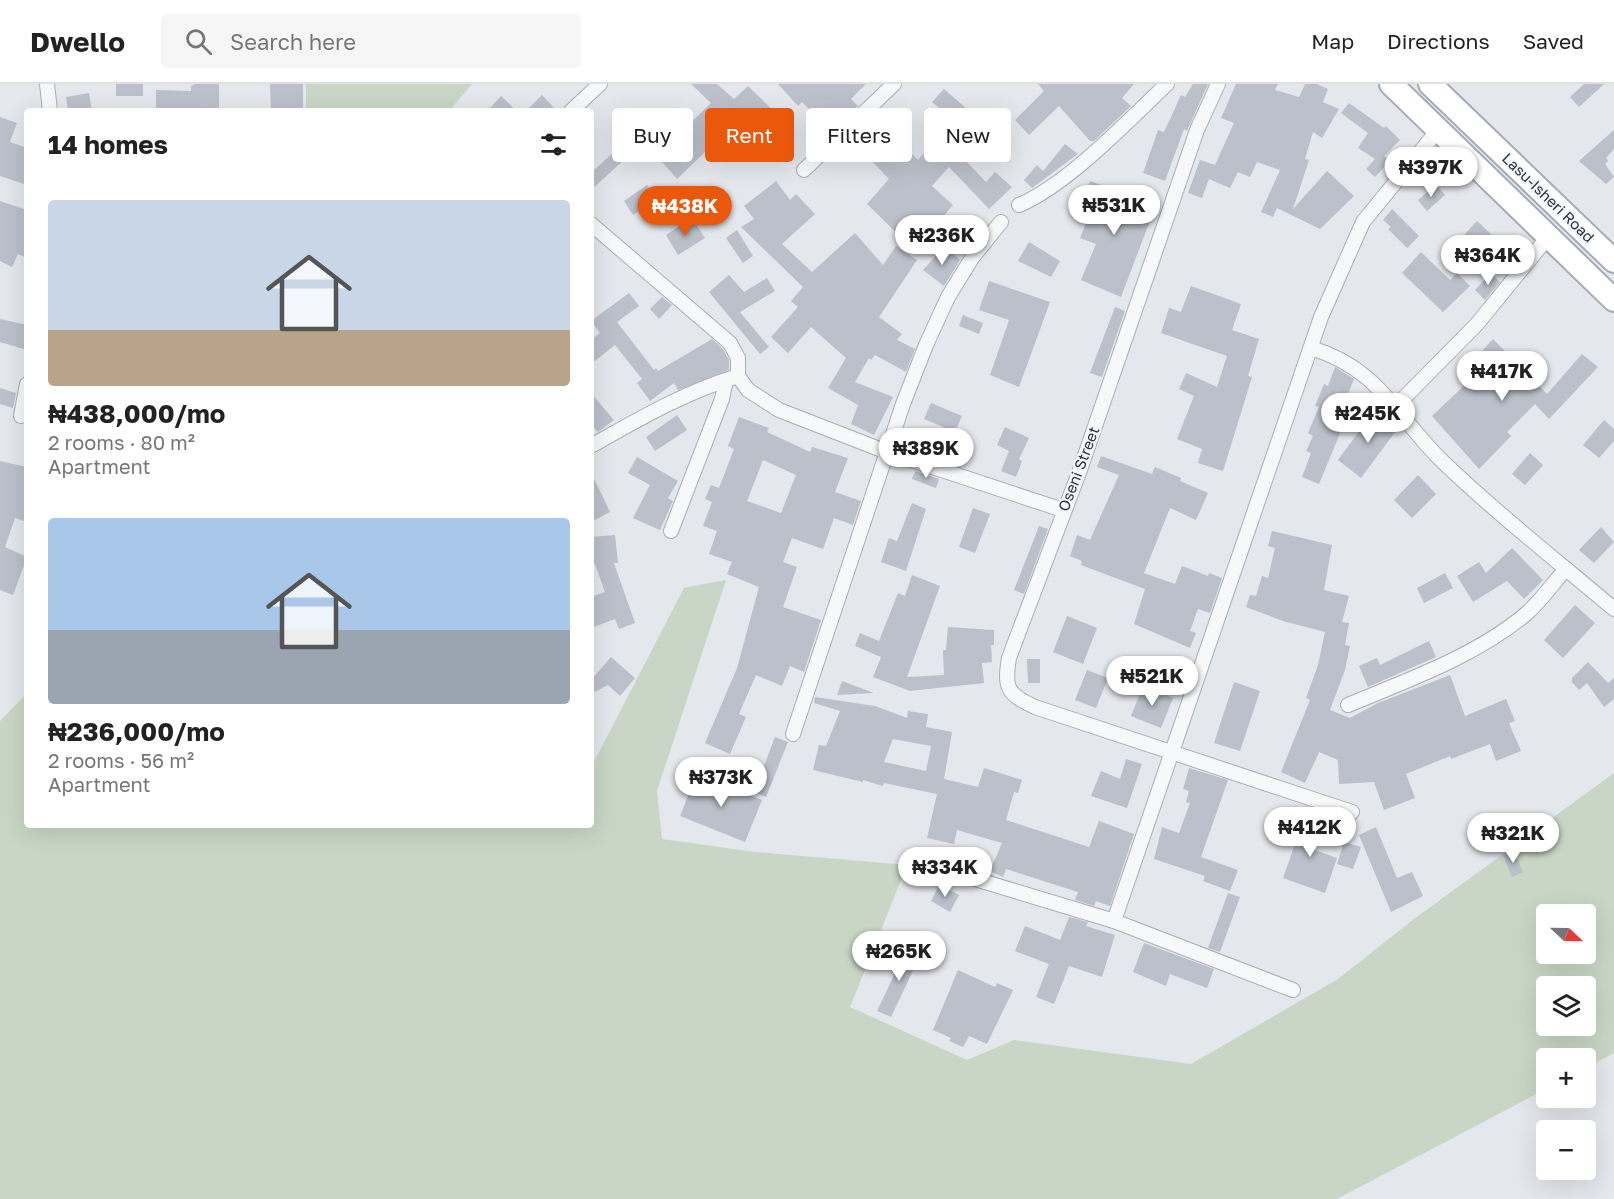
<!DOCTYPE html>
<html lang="en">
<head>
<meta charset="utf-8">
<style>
	:root { --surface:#fff; --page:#f6f6f6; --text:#222; --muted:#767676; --line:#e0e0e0; --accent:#ea580c }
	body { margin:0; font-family:"Golos Text",sans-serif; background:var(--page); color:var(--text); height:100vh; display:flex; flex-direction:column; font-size:22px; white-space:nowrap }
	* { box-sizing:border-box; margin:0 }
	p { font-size:20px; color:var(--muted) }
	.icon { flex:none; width:33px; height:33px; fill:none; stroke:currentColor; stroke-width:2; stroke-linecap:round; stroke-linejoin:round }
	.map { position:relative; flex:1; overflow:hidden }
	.details { position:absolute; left:24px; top:24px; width:570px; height:720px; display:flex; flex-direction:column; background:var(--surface); border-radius:6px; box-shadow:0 6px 24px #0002 }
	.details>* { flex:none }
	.hud { position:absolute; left:612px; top:24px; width:570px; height:54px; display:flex; gap:12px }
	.needle { width:39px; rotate:112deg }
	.controls { position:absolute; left:1536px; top:820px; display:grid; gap:12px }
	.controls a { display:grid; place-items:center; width:60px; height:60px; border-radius:6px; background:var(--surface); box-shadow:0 6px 24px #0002; font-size:30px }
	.price { position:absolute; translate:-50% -51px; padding:0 14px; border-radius:21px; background:#fff; color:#222; font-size:20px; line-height:39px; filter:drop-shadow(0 2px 3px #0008) }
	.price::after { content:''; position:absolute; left:50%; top:36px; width:18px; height:14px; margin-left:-9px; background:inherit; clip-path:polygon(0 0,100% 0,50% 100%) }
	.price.active { background:var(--accent); color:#fff }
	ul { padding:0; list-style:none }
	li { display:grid; align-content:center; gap:12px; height:318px; padding:0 24px }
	li span { display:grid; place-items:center; height:186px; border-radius:6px; color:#555 }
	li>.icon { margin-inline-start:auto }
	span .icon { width:108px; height:108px; fill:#fffc; stroke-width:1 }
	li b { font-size:26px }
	h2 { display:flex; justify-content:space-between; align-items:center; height:72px; padding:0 24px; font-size:26px }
	.chip { padding:0 21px; border-radius:6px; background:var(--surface); box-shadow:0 6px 24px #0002; font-size:21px; line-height:54px }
	.chip.active { background:var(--accent); color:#fff }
	header { display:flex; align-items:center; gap:36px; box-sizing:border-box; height:84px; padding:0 30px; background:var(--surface); border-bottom:2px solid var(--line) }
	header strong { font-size:28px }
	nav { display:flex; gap:33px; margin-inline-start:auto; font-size:21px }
	.search { width:420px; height:54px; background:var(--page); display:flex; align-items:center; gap:15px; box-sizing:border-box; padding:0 21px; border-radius:6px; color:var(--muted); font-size:22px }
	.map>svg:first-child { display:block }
	.green { fill:#c9d6c5; fill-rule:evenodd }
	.building { fill:#bbc0ca; fill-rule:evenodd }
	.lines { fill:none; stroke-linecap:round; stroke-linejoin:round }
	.minor-casing { stroke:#a9aeb7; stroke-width:16 }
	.primary-casing { stroke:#a3abb8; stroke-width:26 }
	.minor { stroke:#f7f8fa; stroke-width:14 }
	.primary { stroke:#fff; stroke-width:22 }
	.labels { text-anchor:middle; stroke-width:4.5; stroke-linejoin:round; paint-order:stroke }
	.street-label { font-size:15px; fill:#2b3445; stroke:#f4f6f9 }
</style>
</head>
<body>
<header>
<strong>Dwello</strong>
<div class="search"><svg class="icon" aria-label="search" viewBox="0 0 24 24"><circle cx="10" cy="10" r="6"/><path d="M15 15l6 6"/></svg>Search here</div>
<nav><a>Map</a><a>Directions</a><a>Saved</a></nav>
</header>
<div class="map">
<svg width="1614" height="1115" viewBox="0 0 1614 1115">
	<rect width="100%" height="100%" fill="#e4e7ec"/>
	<!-- green -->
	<g class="green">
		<polygon points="306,0 472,0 449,27 306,27"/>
		<path d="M726 496 657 707 662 755 755 768 907 781 850 923 967 976 1014 956 1191 980 1338 895 1414 835 1614 689V969L1586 984V975H1546V1005L1337 1115H0V637L27 609V741H591V679L595 676 684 504ZM1546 831H1586V870H1546ZM1546 903H1586V942H1546Z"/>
	</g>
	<!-- building -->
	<g class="building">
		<rect x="116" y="0" width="27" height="12"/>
		<polygon points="195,0 219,0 219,27 156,27 156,6 191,7 191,2"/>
		<polygon points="270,0 303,0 303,27 271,27"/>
		<polygon points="691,0 717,0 734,15 748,2 787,40 776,52 763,39 750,52 735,39 677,95 642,55 663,35 678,51 711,19"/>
		<polygon points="778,0 866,0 851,15 858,22 831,47 802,18 798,22"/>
		<polygon points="1038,0 1134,0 1122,14 1131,22 1094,57 1090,57 1059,22 1029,51 1015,36 1044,7"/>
		<polygon points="1193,0 1208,0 1187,47 1184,45 1165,97 1143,89 1158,46 1164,48 1181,11 1185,13"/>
		<polygon points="1236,0 1278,0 1275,6 1299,13 1305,0 1317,0 1328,5 1323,18 1339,25 1322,54 1313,48 1305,75 1309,76 1293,125 1327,87 1354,112 1320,145 1277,124 1273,133 1261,128 1280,86 1257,78 1250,93 1238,88 1230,104 1209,95 1202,114 1188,109 1200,76 1215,81 1234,39 1221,34"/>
		<polygon points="1584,0 1604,0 1579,23 1570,13"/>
		<polygon points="944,5 989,44 962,73 986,98 995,88 1012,103 989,125 949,83 932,102 953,121 941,135 938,132 909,161 867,120 889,95 870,75 894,52 918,76 952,35 932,18"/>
		<polygon points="89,9 92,27 68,27 66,13"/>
		<polygon points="542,11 557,27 526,27"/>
		<polygon points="501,12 517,27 487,27"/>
		<polygon points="1349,19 1384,44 1386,42 1400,56 1384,72 1390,77 1375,93 1366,85 1375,75 1358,64 1368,49 1341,29"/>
		<polygon points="0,33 17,39 10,58 27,64 27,101 0,92"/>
		<polygon points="1614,46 1614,65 1606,74 1608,77 1605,80 1614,93 1606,100 1579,77"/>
		<polygon points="1065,60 1078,70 1032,104 1024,96 1037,81 1043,87"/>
		<polygon points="617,65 626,74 591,106 591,89"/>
		<polygon points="776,97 790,116 796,110 815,130 782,160 812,188 855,149 883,181 896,162 917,176 879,233 902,250 897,256 915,265 906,288 875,271 871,276 869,274 855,298 893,313 874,351 851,340 858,321 828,304 846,274 811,243 788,269 771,253 798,223 791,217 803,203 741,143 754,135 744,122"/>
		<polygon points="1090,97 1156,121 1121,213 1081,196 1096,160 1080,154 1095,117 1085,113"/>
		<polygon points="647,101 657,115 633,131 624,117"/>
		<polygon points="1436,101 1445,111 1427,127 1418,116"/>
		<polygon points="0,117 27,126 27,174 18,170 12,183 0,177"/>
		<polygon points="1392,125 1419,152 1407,164 1388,145 1391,143 1383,136"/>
		<polygon points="692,134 705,154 678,171 666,151"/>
		<polygon points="1477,137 1491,150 1469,174 1455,161"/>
		<polygon points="737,146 753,172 743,179 726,154"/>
		<polygon points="1029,158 1060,177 1051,193 1018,177"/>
		<polygon points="945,162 960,176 944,202 923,186"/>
		<polygon points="1421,168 1450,196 1457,189 1470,202 1443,228 1402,189"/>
		<polygon points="1491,189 1500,198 1485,216 1475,206"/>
		<polygon points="729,191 744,208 767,194 775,207 740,228 769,263 760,270 709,208"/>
		<polygon points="989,197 1050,218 1019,303 990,291 1009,236 979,226"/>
		<polygon points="1191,202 1241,220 1232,246 1259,255 1248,292 1252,293 1223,387 1198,379 1202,365 1177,355 1194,312 1179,305 1186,289 1217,303 1227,272 1161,249 1169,224 1181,228"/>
		<polygon points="629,209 639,222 617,238 654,286 656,284 658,287 712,255 723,265 729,276 729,286 678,306 674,299 650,317 637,299 642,295 615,261 591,280 591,256 600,249 591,237"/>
		<polygon points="662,213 672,221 659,235 650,225"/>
		<polygon points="1115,223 1125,227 1102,293 1090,289"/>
		<polygon points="963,231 983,239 979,250 959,242"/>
		<polygon points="0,235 27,241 27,266 0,258"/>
		<polygon points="1493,255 1547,310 1582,270 1598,283 1549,335 1535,320 1507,348 1511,352 1479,385 1432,332 1472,294 1467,290 1486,271 1482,267"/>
		<polygon points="1335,283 1354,295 1348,310 1355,313 1319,400 1302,393 1311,369 1306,367 1313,352 1308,349 1319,323 1315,322 1324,300 1328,302"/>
		<polygon points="0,304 16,309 13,324 0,320"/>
		<polygon points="591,309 614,336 598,348 591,340"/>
		<polygon points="931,319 962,332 955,348 924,335"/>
		<polygon points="1374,327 1398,344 1361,394 1338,376"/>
		<polygon points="677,331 687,346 655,367 646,353"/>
		<path d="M739 333 769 344 767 348 810 368 812 363 848 374 835 408 861 417 853 441 834 434 823 465 792 454 783 478 797 483 783 523 821 536 804 588 790 582 782 602 756 591 739 630 746 633 730 670 705 659 737 584 759 503 727 490 732 478 709 470 717 447 703 442 712 418 705 415 711 401 719 404 734 365 728 362ZM763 376 796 391 781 429 747 417Z"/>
		<polygon points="1604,336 1614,345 1614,357 1599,374 1583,361"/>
		<polygon points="1005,343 1029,354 1019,375 1022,377 1016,393 1001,387 1009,367 997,361"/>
		<polygon points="1530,369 1543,381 1525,401 1512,390"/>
		<polygon points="1101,372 1152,390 1155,383 1181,394 1180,397 1208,409 1196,436 1170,424 1144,489 1175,500 1182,482 1208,492 1209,489 1222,494 1210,529 1198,525 1190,547 1196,549 1190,564 1134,540 1145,505 1081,481 1082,477 1070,472 1077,451 1090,456 1119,391 1097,383"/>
		<polygon points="637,373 678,397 668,414 673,417 660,446 633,434 650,401 628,389"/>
		<polygon points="0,377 27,383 27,438 15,434 5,463 27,473 13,511 0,506"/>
		<polygon points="915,387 939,395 936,404 912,395"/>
		<polygon points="591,388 610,428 591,438"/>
		<polygon points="1418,391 1436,410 1412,434 1394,416"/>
		<polygon points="912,419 926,425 906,487 881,478 889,454 897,457"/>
		<polygon points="973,424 990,430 975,469 959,463"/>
		<polygon points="1039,442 1048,445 1024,510 1014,506"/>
		<polygon points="1601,443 1614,458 1594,479 1579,466"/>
		<polygon points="1272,447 1332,461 1324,506 1349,512 1342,538 1349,539 1345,561 1350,562 1345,586 1330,626 1350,634 1378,619 1450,591 1465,632 1506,615 1515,637 1509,639 1521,667 1496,677 1490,660 1451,675 1450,672 1406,690 1415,714 1384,726 1374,698 1339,700 1338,676 1319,668 1305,699 1281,688 1310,616 1306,614 1318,581 1325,548 1283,537 1246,523 1250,511 1256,512 1262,492 1268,494 1275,464 1268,462"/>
		<polygon points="615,451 618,479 614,479 635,539 619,545 615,535 591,544 591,513 605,508 595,480 591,481 591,453"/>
		<polygon points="1512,464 1543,496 1524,515 1507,497 1473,518 1457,492 1479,478 1486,489"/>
		<polygon points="1445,489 1453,504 1424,519 1417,504"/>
		<polygon points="912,491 940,502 907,593 944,591 943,566 946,566 948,543 994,546 994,561 991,561 992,578 982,579 984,599 910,607 873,593 881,573 855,562 860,549 879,557 898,509 905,512"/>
		<polygon points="1575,521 1595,539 1563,574 1544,556"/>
		<polygon points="1067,532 1097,544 1083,580 1053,568"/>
		<polygon points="1429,557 1436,573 1368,603 1359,582 1377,574 1380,581"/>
		<polygon points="611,573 635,594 620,612 608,601 591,610 591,596"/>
		<polygon points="1027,575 1040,575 1040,599 1028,599"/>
		<polygon points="1588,578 1608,599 1614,594 1614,615 1604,623 1587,599 1579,606 1572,598 1572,594"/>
		<polygon points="1087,586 1108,594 1096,624 1075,616"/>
		<polygon points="842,597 874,609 837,611"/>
		<polygon points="1234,598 1260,607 1240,667 1214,659"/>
		<polygon points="1143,602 1173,614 1161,644 1131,632"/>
		<path d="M815 613 875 622 907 634 908 627 928 630 926 643 952 648 944 695 978 703 984 684 1022 696 1018 709 1014 708 1006 736 1089 763 1099 737 1134 750 1110 822 1096 817 1094 822 1075 816 1078 808 1006 785 1003 793 990 787 1002 759 957 746 954 760 927 754 937 710 884 699 883 702 863 696V698L813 686 819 661 826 662 840 627 814 619ZM893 655 931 662 926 687 884 678Z"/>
		<polygon points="775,653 788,658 766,713 754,708"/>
		<polygon points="1126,675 1142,680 1127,724 1091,712 1101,687 1120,695"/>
		<polygon points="1189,684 1228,696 1201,773 1238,786 1230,807 1203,797 1205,792 1154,775 1162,743 1179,749 1190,719 1186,718 1189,707 1183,705"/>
		<polygon points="697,690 762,716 745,758 680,732"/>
		<polygon points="1308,723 1322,728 1309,764 1337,774 1325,809 1283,794"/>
		<polygon points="1376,743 1397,794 1412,788 1423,812 1391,828 1359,751"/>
		<polygon points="1344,758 1361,763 1353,785 1337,780"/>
		<polygon points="1514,768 1523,788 1512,793 1503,772"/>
		<polygon points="939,801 959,811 950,828 931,817"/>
		<polygon points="1228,809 1240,813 1220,868 1208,864"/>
		<polygon points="1069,833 1088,838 1086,842 1115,851 1102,893 1069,882 1054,920 1036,913 1049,880 1015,867 1025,842 1060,856"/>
		<polygon points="1144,859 1214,885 1207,904 1170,890 1166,902 1133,888"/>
		<polygon points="907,864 921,870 891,933 877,927"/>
		<polygon points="958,886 995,903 997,899 1013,906 987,960 969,952 963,963 949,957 951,954 933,946"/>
	</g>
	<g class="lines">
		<defs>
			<g id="minor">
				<polyline points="47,0 50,27"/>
				<path d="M1218 0 1197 46 1080 386 1009 574C1004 604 1007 610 1035 623L1352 728"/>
				<polyline points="571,27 600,0"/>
				<polyline points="804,86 894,0"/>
				<path d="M1019 121C1067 101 1128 37 1167 0"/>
				<polyline points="591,140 730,259 738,274 738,292 748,306 779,326 887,368 1063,426"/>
				<path d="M1311 264C1378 284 1395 330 1440 375 1495 428 1556 476 1614 525"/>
				<polyline points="1396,322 1477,240 1548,153"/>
				<polyline points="21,332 27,300"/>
				<path d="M591 362C639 335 685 308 738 292"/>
				<polyline points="671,447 722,315 726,296"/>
				<path d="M1348 621C1408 596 1476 572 1526 530 1541 517 1553 499 1566 485"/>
				<polyline points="793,650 903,320 926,261 948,213 972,174 1001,138"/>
				<polyline points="909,775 1114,837"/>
				<polyline points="1293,906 1114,837 1321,233 1363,138 1438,46"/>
			</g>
			<g id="primary">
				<polyline points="1391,0 1614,216"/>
				<polyline points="1430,0 1614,177"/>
			</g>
		</defs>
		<!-- minor casing -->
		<use href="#minor" class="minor-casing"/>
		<!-- primary casing -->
		<use href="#primary" class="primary-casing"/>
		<!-- minor -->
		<use href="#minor" class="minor"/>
		<!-- primary -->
		<use href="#primary" class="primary"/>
	</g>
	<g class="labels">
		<!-- street labels -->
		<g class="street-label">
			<text transform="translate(1548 114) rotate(44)" y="5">Lasu-Isheri Road</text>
			<text transform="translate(1079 385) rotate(-69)" y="5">Oseni Street</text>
		</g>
	</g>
</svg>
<div class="controls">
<a><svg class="needle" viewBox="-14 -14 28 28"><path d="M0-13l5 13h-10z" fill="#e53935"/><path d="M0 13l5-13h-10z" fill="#767676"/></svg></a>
<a><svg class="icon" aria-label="layers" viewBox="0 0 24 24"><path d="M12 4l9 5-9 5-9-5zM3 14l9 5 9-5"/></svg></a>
<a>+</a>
<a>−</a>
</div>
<b class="price" style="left:1431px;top:114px">₦397K</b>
<b class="price" style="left:1114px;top:152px">₦531K</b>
<b class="price active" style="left:685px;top:153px">₦438K</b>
<b class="price" style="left:942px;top:182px">₦236K</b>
<b class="price" style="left:1488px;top:202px">₦364K</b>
<b class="price" style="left:1502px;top:318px">₦417K</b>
<b class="price" style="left:1368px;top:360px">₦245K</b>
<b class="price" style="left:926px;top:395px">₦389K</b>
<b class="price" style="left:1152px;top:623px">₦521K</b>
<b class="price" style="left:721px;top:724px">₦373K</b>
<b class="price" style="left:1310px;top:774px">₦412K</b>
<b class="price" style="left:1513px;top:780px">₦321K</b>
<b class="price" style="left:945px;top:814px">₦334K</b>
<b class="price" style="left:899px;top:898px">₦265K</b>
<div class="hud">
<a class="chip">Buy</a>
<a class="chip active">Rent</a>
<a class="chip">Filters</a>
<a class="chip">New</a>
</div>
<section class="details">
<h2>14 homes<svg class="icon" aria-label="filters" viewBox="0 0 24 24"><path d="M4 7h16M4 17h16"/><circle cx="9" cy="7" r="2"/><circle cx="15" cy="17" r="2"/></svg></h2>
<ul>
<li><span style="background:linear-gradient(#c9d6e8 70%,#b9a48a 0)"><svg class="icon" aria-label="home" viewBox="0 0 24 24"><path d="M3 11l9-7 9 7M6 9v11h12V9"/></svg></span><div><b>₦438,000/mo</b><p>2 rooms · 80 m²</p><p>Apartment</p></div></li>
<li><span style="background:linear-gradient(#a9c7e8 60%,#9aa5b1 0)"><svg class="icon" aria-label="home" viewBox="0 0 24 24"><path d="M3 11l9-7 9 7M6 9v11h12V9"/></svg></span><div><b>₦236,000/mo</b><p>2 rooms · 56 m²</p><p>Apartment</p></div></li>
</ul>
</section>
</div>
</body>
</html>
